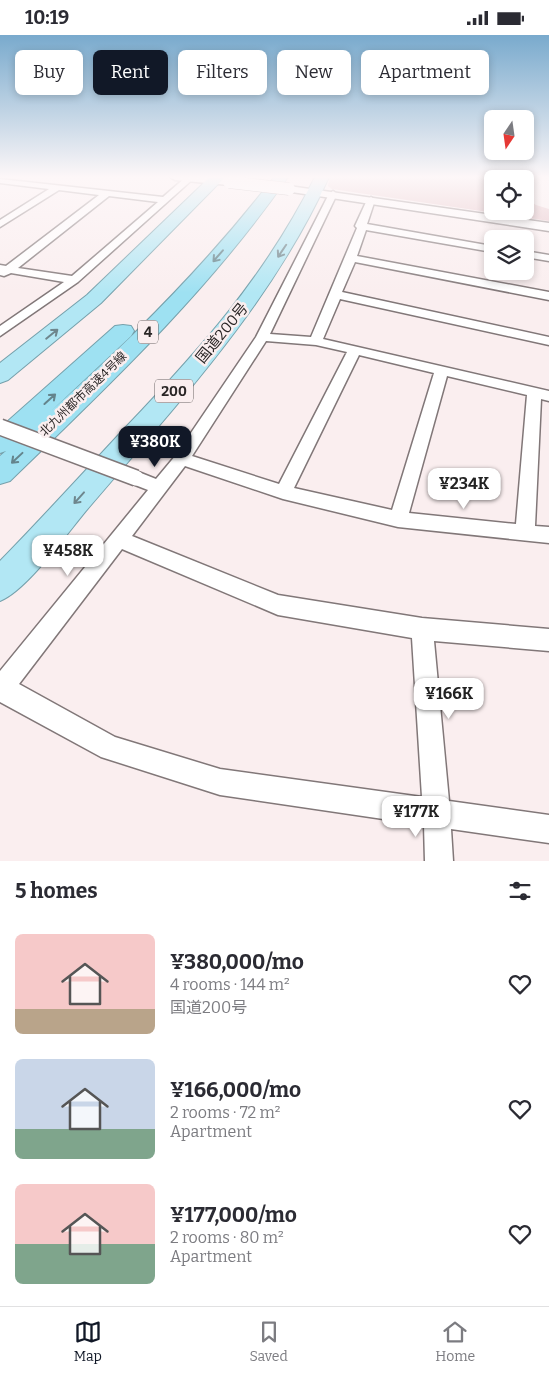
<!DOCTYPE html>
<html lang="en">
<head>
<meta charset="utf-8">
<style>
	:root { --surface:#fff; --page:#f2f2f3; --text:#2b2b33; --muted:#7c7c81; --line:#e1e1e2; --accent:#111827 }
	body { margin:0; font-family:Bitter,"Noto Sans JP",serif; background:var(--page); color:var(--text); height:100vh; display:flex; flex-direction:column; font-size:19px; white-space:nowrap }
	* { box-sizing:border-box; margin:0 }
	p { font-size:16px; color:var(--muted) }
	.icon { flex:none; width:28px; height:28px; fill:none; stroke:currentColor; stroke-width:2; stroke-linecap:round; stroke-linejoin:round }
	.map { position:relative; height:826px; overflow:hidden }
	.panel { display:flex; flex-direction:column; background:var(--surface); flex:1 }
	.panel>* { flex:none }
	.banner { position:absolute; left:15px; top:15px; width:520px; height:45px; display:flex; gap:10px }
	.needle { width:32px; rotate:193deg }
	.buttons { position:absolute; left:484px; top:75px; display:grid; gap:10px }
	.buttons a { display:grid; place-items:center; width:50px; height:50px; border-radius:8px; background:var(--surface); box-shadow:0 2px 8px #0003; font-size:25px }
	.price { position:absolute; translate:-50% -42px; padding:0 11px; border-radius:10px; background:#fff; color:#222; font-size:16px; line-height:32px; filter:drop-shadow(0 1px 2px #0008) }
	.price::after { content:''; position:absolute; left:50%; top:30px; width:15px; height:11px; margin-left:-8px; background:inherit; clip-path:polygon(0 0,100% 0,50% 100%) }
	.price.selected { background:var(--accent); color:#fff }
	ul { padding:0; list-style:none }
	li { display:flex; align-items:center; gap:15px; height:125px; padding:0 15px }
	li span { display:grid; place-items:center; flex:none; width:140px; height:100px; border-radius:8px; color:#555 }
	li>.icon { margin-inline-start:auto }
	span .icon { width:60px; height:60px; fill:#fffc; stroke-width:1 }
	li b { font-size:21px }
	h2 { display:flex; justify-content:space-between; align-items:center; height:60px; padding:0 15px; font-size:21px }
	.pill { padding:0 18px; border-radius:8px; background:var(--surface); box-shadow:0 2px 8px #0003; font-size:18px; line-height:45px }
	.pill.selected { background:var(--accent); color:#fff }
	.status { display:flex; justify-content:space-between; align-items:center; height:35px; padding:0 25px; background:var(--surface); direction:ltr }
	.status svg { height:14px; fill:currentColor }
	.dock { display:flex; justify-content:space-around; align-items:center; height:70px; border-top:1px solid var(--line); background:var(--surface); font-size:14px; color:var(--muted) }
	.dock a { display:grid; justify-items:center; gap:2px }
	.dock .selected { color:var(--accent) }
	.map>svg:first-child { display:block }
	.green { fill:#e2bcc1 }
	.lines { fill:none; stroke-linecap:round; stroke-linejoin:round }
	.minor-casing { stroke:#817778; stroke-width:3 }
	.tertiary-casing { stroke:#817778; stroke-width:3 }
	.trunk-casing { stroke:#75a0ab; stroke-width:2 }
	.motorway-casing { stroke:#75a0ab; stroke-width:2 }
	.minor { fill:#fff; fill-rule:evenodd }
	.tertiary { fill:#fff; fill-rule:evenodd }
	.trunk { fill:#b2e7f4; fill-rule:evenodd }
	.motorway { fill:#9ee1f2; fill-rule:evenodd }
	.minor-bridge-casing { stroke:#817778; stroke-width:18; stroke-linecap:butt }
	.tertiary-bridge-casing { stroke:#817778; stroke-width:13; stroke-linecap:butt }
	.minor-bridge { stroke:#fff; stroke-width:15 }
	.tertiary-bridge { stroke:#fff; stroke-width:12 }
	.oneway { stroke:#6e868d }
	.oneway2 { stroke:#64848c }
	.labels { text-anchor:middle; stroke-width:5; stroke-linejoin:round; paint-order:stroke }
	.far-street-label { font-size:12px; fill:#2a2626; stroke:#faeeef }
	.shield { fill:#faeeef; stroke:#686262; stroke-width:1 }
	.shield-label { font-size:14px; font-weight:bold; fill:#2a2626 }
	.street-label { font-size:15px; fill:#2a2626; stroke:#faeeef }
</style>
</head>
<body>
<div class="status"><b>10:19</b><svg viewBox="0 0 49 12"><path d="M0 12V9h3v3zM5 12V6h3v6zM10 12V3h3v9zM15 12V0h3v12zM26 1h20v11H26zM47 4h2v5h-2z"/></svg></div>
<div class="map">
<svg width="549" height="826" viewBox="0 0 549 826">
	<rect width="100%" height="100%" fill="#faeeef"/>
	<!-- green -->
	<polygon class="green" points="330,142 531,142 525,147 525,144 492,144 492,176 525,176 525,162 536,170 549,174 549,186 332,154 328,151"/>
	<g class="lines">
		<defs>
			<g id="minor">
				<path d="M186 142 193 144 78 247 0 301V291L64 247 11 238 4 241 0 240V230L6 231 99 160 59 155 0 192V185L49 154 0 148V144L163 162ZM109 161 158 167 72 241 18 233Z"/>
				<path d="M333 156 337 159 270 299 311 302 357 193 355 191 367 165 371 162 375 165 367 189 492 211V217L366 195 357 221 549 257V265L355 227 342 257 549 302V310L340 264 323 304 549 356V366L541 364 535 491 549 492V508L398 492 283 464 185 431 132 501 278 560 422 583 549 594V616L434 606 449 766 549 780V808L451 794 453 826H425L424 790 220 760 101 722 0 667V636L148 455 130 448 127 443 130 438 136 436 156 444 176 420 256 302 329 159ZM266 306 316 310 347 317 279 449 192 421ZM359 320 434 338 392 475 294 453ZM447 341 527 360 516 489 409 478ZM122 514 278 580 412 603 422 762 220 734 115 702 19 649Z"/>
				<polygon points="525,216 549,220 549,226 525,222"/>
			</g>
			<g id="tertiary">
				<path d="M170 142C184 142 225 138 234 147L229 150 175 145Z"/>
				<polygon points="289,151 549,188 549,196 285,156 283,154"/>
			</g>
			<g id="trunk">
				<polygon points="210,142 225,142 101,268 8,345 0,348 0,328 87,260"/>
				<path d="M315 142H329C271 270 175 371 85 477 66 500 26 556 0 566V526C42 483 83 438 124 394 200 314 265 242 315 142Z"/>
			</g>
			<path id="motorway" d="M274 142H288C209 256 109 350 10 446L0 449V421L6 416 0 418V393L115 291 123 290 131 291 134 296 131 301 51 376C132 304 208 228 274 142Z"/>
		</defs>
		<!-- minor casing -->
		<use href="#minor" class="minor-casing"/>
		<!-- tertiary casing -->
		<use href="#tertiary" class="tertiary-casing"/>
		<!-- trunk casing -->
		<use href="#trunk" class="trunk-casing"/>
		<!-- motorway casing -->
		<use href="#motorway" class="motorway-casing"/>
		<!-- minor -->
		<use href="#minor" class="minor"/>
		<!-- tertiary -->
		<use href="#tertiary" class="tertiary"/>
		<!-- trunk -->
		<use href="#trunk" class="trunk"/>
		<!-- motorway -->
		<use href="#motorway" class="motorway"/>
		<defs>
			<polyline id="minor-bridge" points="0,392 136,443"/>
			<polyline id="tertiary-bridge" points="229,147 289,154"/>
		</defs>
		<!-- minor-bridge casing -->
		<use href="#minor-bridge" class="minor-bridge-casing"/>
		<!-- tertiary-bridge casing -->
		<use href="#tertiary-bridge" class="tertiary-bridge-casing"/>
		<!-- minor-bridge -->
		<use href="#minor-bridge" class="minor-bridge"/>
		<!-- tertiary-bridge -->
		<use href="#tertiary-bridge" class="tertiary-bridge"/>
	</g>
	<!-- one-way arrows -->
	<defs><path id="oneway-shaft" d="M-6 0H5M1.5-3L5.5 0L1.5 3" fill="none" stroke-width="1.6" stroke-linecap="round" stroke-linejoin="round" transform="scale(1.25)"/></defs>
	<g class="oneway">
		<use href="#oneway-shaft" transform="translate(282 216) rotate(124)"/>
		<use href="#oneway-shaft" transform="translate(52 299) rotate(-39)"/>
		<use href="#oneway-shaft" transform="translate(79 463) rotate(132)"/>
	</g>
	<g class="oneway2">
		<use href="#oneway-shaft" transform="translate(218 221) rotate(131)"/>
		<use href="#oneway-shaft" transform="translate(50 364) rotate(-42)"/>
		<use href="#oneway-shaft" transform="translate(17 423) rotate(137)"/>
	</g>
	<!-- sky -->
	<linearGradient id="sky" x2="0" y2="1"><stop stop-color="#79aacd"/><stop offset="0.55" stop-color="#fdf7f8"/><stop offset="1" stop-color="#fdf7f8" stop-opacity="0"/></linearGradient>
	<rect width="549" height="258" fill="url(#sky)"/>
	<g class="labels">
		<!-- far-street labels -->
		<g class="far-street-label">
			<text transform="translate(83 359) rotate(-44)" y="4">北九州都市高速4号線</text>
		</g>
		<!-- shield labels -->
		<g class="shield">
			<rect x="138" y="285.5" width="20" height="23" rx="4"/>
			<rect x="155" y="344.5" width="38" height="23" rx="4"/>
		</g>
		<g class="shield-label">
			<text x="148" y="302">4</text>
			<text x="174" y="361">200</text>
		</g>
		<!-- street labels -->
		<g class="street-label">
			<text transform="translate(222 298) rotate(-51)" y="5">国道200号</text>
		</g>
	</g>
</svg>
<div class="buttons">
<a><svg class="needle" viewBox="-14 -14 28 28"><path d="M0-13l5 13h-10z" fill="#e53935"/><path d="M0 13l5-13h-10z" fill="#7c7c81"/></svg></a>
<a><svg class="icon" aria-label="locate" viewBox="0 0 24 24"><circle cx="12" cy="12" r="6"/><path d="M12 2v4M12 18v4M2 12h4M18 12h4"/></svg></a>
<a><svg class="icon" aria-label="layers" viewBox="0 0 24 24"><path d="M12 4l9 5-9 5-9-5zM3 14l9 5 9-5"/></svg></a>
</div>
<b class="price selected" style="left:155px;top:433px">¥380K</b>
<b class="price" style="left:464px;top:475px">¥234K</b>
<b class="price" style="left:68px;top:542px">¥458K</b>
<b class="price" style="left:449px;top:685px">¥166K</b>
<b class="price" style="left:416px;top:803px">¥177K</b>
<div class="banner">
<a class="pill">Buy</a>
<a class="pill selected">Rent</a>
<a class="pill">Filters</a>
<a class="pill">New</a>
<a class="pill">Apartment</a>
</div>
</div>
<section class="panel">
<h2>5 homes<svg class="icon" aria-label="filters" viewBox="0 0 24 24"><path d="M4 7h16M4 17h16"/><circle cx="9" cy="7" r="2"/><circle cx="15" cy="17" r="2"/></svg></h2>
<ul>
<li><span style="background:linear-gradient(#f6c9c9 75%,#b9a48a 0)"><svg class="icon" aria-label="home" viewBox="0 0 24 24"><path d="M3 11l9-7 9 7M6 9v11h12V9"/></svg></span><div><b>¥380,000/mo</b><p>4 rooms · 144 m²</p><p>国道200号</p></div><svg class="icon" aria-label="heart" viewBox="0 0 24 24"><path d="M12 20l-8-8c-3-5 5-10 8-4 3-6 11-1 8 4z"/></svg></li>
<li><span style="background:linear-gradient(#c9d6e8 70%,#7fa58c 0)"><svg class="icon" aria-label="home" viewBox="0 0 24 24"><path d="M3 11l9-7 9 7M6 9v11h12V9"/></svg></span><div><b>¥166,000/mo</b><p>2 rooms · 72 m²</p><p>Apartment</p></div><svg class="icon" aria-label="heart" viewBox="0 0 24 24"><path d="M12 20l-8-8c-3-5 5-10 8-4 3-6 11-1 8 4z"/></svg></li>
<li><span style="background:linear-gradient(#f6c9c9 60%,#7fa58c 0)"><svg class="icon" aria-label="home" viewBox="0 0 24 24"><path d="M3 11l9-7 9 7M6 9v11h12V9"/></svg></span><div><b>¥177,000/mo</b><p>2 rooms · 80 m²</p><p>Apartment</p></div><svg class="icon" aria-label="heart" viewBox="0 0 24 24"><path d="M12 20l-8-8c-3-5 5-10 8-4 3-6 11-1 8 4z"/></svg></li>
</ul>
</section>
<nav class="dock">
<a class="selected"><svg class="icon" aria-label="map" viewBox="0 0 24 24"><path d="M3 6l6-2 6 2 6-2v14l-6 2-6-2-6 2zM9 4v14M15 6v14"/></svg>Map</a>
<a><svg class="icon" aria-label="saved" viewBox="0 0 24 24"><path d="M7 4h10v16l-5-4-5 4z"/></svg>Saved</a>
<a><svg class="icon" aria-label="home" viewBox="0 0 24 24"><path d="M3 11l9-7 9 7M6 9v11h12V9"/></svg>Home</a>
</nav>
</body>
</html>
